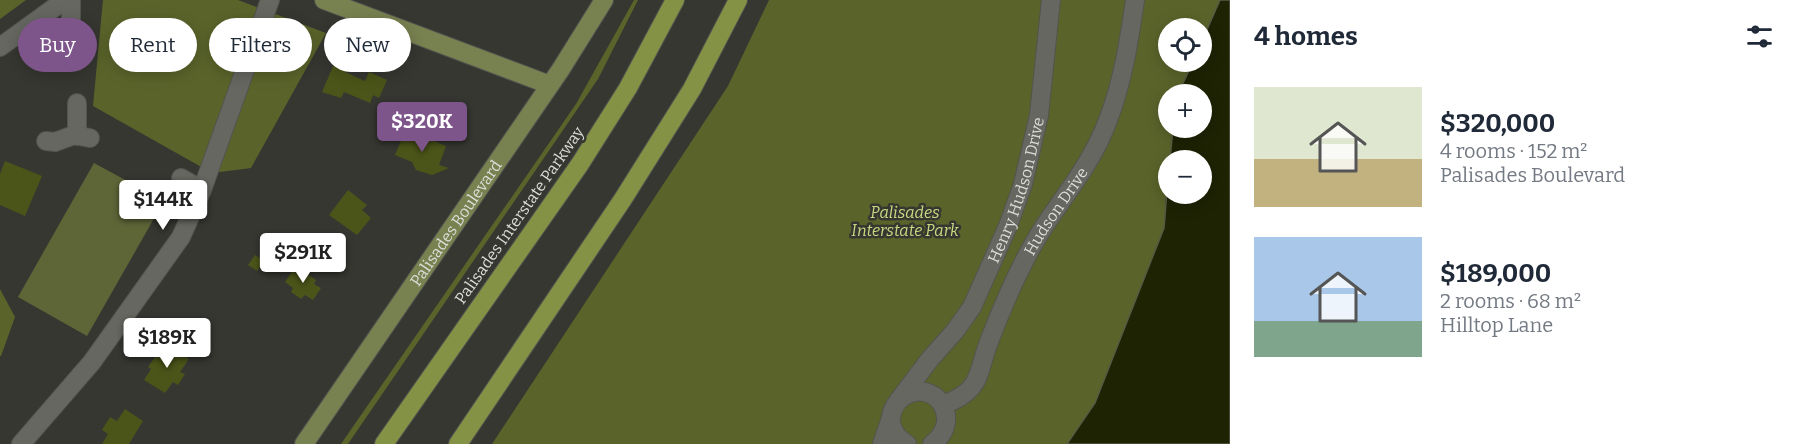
<!DOCTYPE html>
<html lang="en">
<head>
<meta charset="utf-8">
<style>
	:root { --surface:#fff; --page:#f6f6f7; --text:#1f2937; --muted:#747a83; --accent:#7e558b }
	body { margin:0; font-family:Bitter,serif; background:var(--page); color:var(--text); height:100vh; display:flex; flex-direction:column; font-size:22px; white-space:nowrap }
	* { box-sizing:border-box; margin:0 }
	p { font-size:20px; color:var(--muted) }
	.icon { flex:none; width:33px; height:33px; fill:none; stroke:currentColor; stroke-width:2; stroke-linecap:round; stroke-linejoin:round }
	.map { position:relative; flex:1; overflow:hidden }
	.drawer { display:flex; flex-direction:column; background:var(--surface); width:570px }
	.drawer>* { flex:none }
	.guide { position:absolute; left:18px; top:18px; width:570px; height:54px; display:flex; gap:12px }
	.fabs { position:absolute; left:1158px; top:18px; display:grid; gap:12px }
	.fabs a { display:grid; place-items:center; width:54px; height:54px; border-radius:50%; background:var(--surface); box-shadow:0 3px 15px #0003; font-size:30px }
	.price { position:absolute; translate:-50% -51px; padding:0 14px; border-radius:6px; background:#fff; color:#222; font-size:20px; line-height:39px; filter:drop-shadow(0 2px 3px #0008) }
	.price::after { content:''; position:absolute; left:50%; top:36px; width:18px; height:14px; margin-left:-9px; background:inherit; clip-path:polygon(0 0,100% 0,50% 100%) }
	.price.selected { background:var(--accent); color:#fff }
	ul { padding:0; list-style:none }
	li { display:flex; align-items:center; gap:18px; height:150px; padding:0 24px }
	li span { display:grid; place-items:center; flex:none; width:168px; height:120px; border-radius:0px; color:#555 }
	li>.icon { margin-inline-start:auto }
	span .icon { width:72px; height:72px; fill:#fffc; stroke-width:1 }
	li b { font-size:26px }
	h2 { display:flex; justify-content:space-between; align-items:center; height:72px; padding:0 24px; font-size:26px }
	.pill { padding:0 21px; border-radius:27px; background:var(--surface); box-shadow:0 3px 15px #0003; font-size:21px; line-height:54px }
	.pill.selected { background:var(--accent); color:#fff }
	main { display:flex; flex:1; min-height:0 }
	.map>svg:first-child { display:block }
	.green { fill:#5e6638 }
	.forest { fill:#5a642a }
	.water { fill:#1e2304; stroke:#575b44; stroke-width:1.5 }
	.building { fill:#4b5519 }
	.lines { fill:none; stroke-linecap:round; stroke-linejoin:round }
	.minor-casing { stroke:#52544f; stroke-width:20 }
	.major-casing { stroke:#52544f; stroke-width:20 }
	.highway-casing { stroke:#52544f; stroke-width:20 }
	.minor { stroke:#666760; stroke-width:18 }
	.major { stroke:#788150; stroke-width:18 }
	.highway { stroke:#849245; stroke-width:18 }
	.labels { text-anchor:middle; stroke-width:5; stroke-linejoin:round; paint-order:stroke }
	.street-label { font-size:16px; fill:#dcddd9; stroke:#363731 }
	.park-label { font-size:16px; font-style:italic; fill:#c9da82; stroke:#363731 }
</style>
</head>
<body>
<main>
<div class="map">
<svg width="1230" height="444" viewBox="0 0 1230 444">
	<rect width="100%" height="100%" fill="#363731"/>
	<!-- green -->
	<polygon class="green" points="94,163 164,201 87,336 18,297"/>
	<!-- forest -->
	<g class="forest">
		<polygon points="0,0 26,0 0,19"/>
		<polygon points="103,0 238,0 326,33 251,168 212,173 93,106"/>
		<polygon points="634,0 638,0 598,79 348,444 341,444 576,104"/>
		<polygon points="769,0 1220,0 1202,41 1202,28 1168,28 1168,62 1193,62 1178,94 1168,94 1168,128 1173,128 1170,160 1168,160 1164,227 1095,403 1067,444 492,444 728,86"/>
		<polygon points="0,289 15,317 1,356 0,356"/>
	</g>
	<!-- water -->
	<polygon class="water" points="1220,0 1230,0 1230,444 1067,444 1095,403 1164,228 1168,178 1168,194 1202,194 1202,160 1170,160 1173,128 1202,128 1202,94 1178,94 1193,62 1202,62 1202,41"/>
	<!-- building -->
	<g class="building">
		<polygon points="334,64 346,70 345,72 365,81 369,72 387,80 379,98 373,95 370,103 344,92 341,98 322,92"/>
		<polygon points="406,129 446,146 439,165 449,168 432,175 416,170 412,162 395,155"/>
		<polygon points="5,161 42,176 25,216 0,205 0,174"/>
		<polygon points="348,190 367,205 362,210 371,218 357,235 329,215"/>
		<polygon points="255,255 264,261 257,271 248,265"/>
		<polygon points="296,266 316,280 314,284 321,288 313,300 305,295 301,299 291,292 293,288 285,282"/>
		<polygon points="168,345 189,359 180,372 185,374 178,385 173,382 165,393 144,380 151,369 148,367 157,354 160,356"/>
		<polygon points="125,409 143,421 129,444 102,444 108,434 102,430 110,417 117,421"/>
	</g>
	<g class="lines">
		<defs>
			<g id="minor">
				<polyline points="71,0 71,25"/>
				<polyline points="0,47 65,0"/>
				<polyline points="77,136 77,103"/>
				<polyline points="46,141 55,142 74,135 90,138"/>
				<polyline points="181,178 202,190"/>
				<path id="s1" d="M899 400 930 359 955 331 972 307 1008 226 1023 184 1039 115 1051 0"/>
				<path id="s2" d="M943 405C983 390 976 375 990 339 1005 300 1022 260 1045 225 1068 191 1094 159 1108 120 1123 81 1129 41 1135 0"/>
				<polyline points="21,444 92,362 181,237 202,190 270,0"/>
				<polyline points="882,444 891,418"/>
				<path d="M907 444C897 438 890 429 891 417 892 409 897 401 903 397 934 376 965 420 932 444"/>
			</g>
			<g id="major">
				<polyline points="324,0 550,85"/>
				<path id="s3" d="M304 444 561 69 604 0"/>
			</g>
			<g id="highway">
				<polyline points="384,444 580,164 628,88 675,0"/>
				<polyline points="458,444 623,199 692,89 738,0"/>
			</g>
		</defs>
		<!-- minor casing -->
		<use href="#minor" class="minor-casing"/>
		<!-- major casing -->
		<use href="#major" class="major-casing"/>
		<!-- highway casing -->
		<use href="#highway" class="highway-casing"/>
		<!-- minor -->
		<use href="#minor" class="minor"/>
		<!-- major -->
		<use href="#major" class="major"/>
		<!-- highway -->
		<use href="#highway" class="highway"/>
	</g>
	<g class="labels">
		<!-- street labels -->
		<g class="street-label">
			<text dy="6" stroke="none"><textPath href="#s1" startOffset="244">Henry Hudson Drive</textPath></text>
			<text dy="6" stroke="none"><textPath href="#s2" startOffset="230">Hudson Drive</textPath></text>
			<text transform="translate(519 215) rotate(-55)" y="6">Palisades Interstate Parkway</text>
			<text dy="6" stroke="none"><textPath href="#s3" startOffset="268">Palisades Boulevard</textPath></text>
		</g>
		<!-- park labels -->
		<g class="park-label">
			<text x="905" y="218">Palisades<tspan x="905" dy="18">Interstate Park</tspan></text>
		</g>
	</g>
</svg>
<div class="fabs">
<a><svg class="icon" aria-label="locate" viewBox="0 0 24 24"><circle cx="12" cy="12" r="6"/><path d="M12 2v4M12 18v4M2 12h4M18 12h4"/></svg></a>
<a>+</a>
<a>−</a>
</div>
<b class="price selected" style="left:422px;top:153px">$320K</b>
<b class="price" style="left:163px;top:231px">$144K</b>
<b class="price" style="left:303px;top:284px">$291K</b>
<b class="price" style="left:167px;top:369px">$189K</b>
<div class="guide">
<a class="pill selected">Buy</a>
<a class="pill">Rent</a>
<a class="pill">Filters</a>
<a class="pill">New</a>
</div>
</div>
<section class="drawer">
<h2>4 homes<svg class="icon" aria-label="filters" viewBox="0 0 24 24"><path d="M4 7h16M4 17h16"/><circle cx="9" cy="7" r="2"/><circle cx="15" cy="17" r="2"/></svg></h2>
<ul>
<li><span style="background:linear-gradient(#dfe7d0 60%,#c2b280 0)"><svg class="icon" aria-label="home" viewBox="0 0 24 24"><path d="M3 11l9-7 9 7M6 9v11h12V9"/></svg></span><div><b>$320,000</b><p>4 rooms · 152 m²</p><p>Palisades Boulevard</p></div></li>
<li><span style="background:linear-gradient(#a9c7e8 70%,#7fa58c 0)"><svg class="icon" aria-label="home" viewBox="0 0 24 24"><path d="M3 11l9-7 9 7M6 9v11h12V9"/></svg></span><div><b>$189,000</b><p>2 rooms · 68 m²</p><p>Hilltop Lane</p></div></li>
</ul>
</section>
</main>
</body>
</html>
